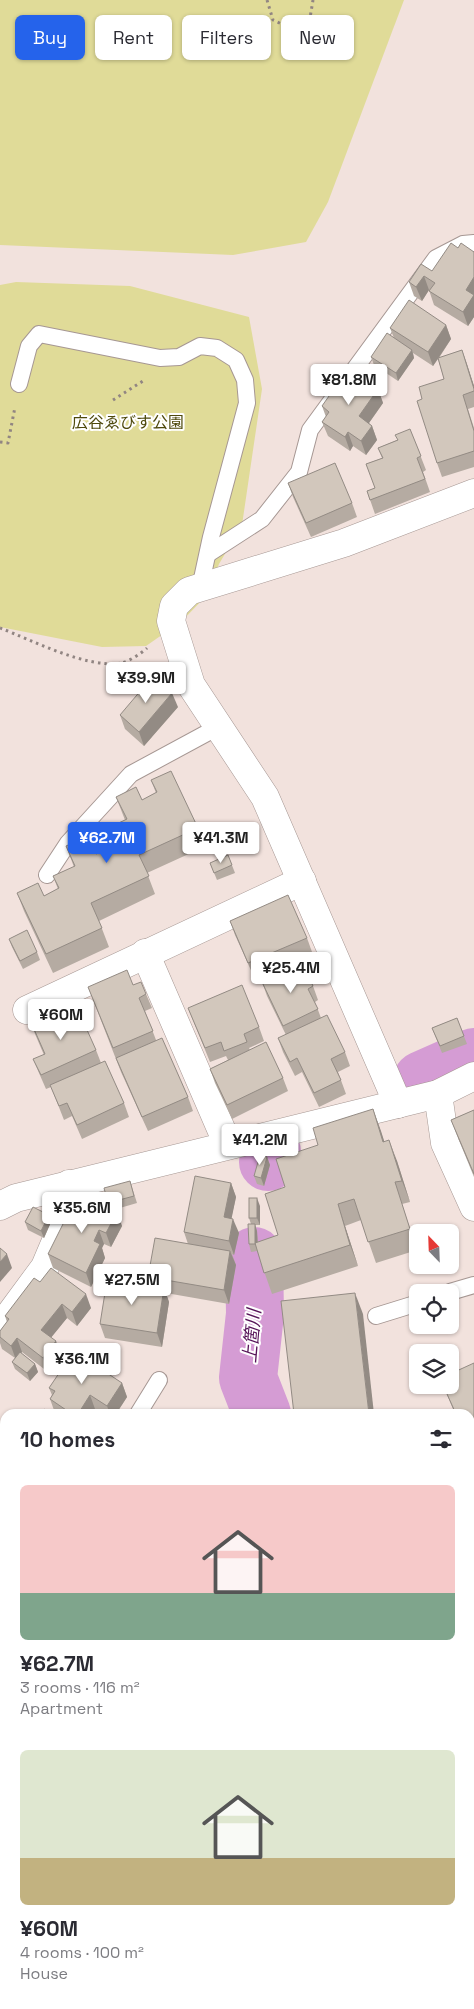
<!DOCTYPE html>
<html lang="en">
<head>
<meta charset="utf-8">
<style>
	:root { --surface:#fff; --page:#f2f2f3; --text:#2b2b33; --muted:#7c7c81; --accent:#2563eb }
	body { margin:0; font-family:"Space Grotesk","Noto Sans JP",sans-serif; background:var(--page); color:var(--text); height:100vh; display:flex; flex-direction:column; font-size:19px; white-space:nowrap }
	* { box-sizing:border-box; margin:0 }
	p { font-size:16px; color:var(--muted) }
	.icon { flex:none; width:28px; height:28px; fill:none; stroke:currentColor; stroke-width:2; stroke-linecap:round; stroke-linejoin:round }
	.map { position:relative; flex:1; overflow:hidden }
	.details { position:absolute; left:0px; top:1409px; width:475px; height:601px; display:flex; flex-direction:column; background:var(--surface); border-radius:15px 15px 0 0; box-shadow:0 1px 4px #0004 }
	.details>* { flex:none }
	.top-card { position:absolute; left:15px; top:15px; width:445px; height:45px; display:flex; gap:10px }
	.needle { width:32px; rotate:337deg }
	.buttons { position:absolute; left:409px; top:1224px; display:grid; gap:10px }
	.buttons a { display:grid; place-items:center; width:50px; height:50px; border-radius:8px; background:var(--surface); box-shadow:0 1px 4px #0004; font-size:25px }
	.price { position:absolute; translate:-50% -42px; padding:0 11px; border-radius:5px; background:#fff; color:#222; font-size:16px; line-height:32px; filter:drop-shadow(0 1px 2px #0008) }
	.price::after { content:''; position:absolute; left:50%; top:30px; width:15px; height:11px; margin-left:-8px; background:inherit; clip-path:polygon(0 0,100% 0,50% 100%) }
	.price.selected { background:var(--accent); color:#fff }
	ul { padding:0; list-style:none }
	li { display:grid; align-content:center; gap:10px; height:265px; padding:0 20px }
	li span { display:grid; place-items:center; height:155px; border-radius:8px; color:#555 }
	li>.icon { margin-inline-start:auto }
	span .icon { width:90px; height:90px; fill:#fffc; stroke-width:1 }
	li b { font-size:21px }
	h2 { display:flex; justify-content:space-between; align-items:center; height:60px; padding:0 20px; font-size:21px }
	.tag { padding:0 18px; border-radius:8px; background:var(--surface); box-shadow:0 1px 4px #0004; font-size:18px; line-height:45px }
	.tag.selected { background:var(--accent); color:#fff }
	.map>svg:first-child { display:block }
	.green { fill:#e0db98 }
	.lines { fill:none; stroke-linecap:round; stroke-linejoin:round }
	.river { stroke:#d59cd4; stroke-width:58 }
	.lane-casing { stroke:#a69793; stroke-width:18 }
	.street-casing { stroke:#a69793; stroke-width:29 }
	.secondary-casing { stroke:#a69793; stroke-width:29 }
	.path { stroke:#918582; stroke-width:3; stroke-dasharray:2.5 4; stroke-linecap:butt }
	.lane { stroke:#fff; stroke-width:16 }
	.street { stroke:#fff; stroke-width:28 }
	.secondary { stroke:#fff; stroke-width:28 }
	.wall { fill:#b5aba2 }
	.shaded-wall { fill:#938b84 }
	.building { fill:#d2c7bc; stroke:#938b84 }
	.labels { text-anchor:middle; stroke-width:4; stroke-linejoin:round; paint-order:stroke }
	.park-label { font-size:16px; fill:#4e490c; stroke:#fff }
	.water-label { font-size:18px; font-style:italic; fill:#561358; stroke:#fff }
</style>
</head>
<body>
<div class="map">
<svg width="474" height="2009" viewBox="0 0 474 2009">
	<rect width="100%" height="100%" fill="#f2e2dd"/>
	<!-- green -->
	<g class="green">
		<polygon points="0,0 404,0 328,202 306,242 233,255 0,245"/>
		<polygon points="16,282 130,286 249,317 262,389 242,525 219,564 207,595 182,621 146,646 102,647 0,627 0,285"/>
	</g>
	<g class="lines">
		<!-- river -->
		<g class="river">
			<polyline points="422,1080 474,1057"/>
			<polyline points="268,1162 272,1152"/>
			<polyline points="254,1256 255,1314 248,1378 262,1414"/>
			<polyline points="256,2005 257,2009"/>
		</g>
		<defs>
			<g id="lane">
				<polyline points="19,384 29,346 39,334 160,358 179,357 200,346 217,348 236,360 245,380 247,403 211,537 200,588"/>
				<polyline points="208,554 262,519 299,472 310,430 436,258 463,244 474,243"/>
				<polyline points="47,875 68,843 131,774 218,727"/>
				<polyline points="450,1292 474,1285"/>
				<polyline points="376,1316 418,1303"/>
				<polyline points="138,1414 159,1380"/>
				<polyline points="470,1615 474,1614"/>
				<polyline points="470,1711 474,1709"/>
				<polyline points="192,2009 192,2005"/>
			</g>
			<g id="street">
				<polyline points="145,953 228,1145"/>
				<polyline points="27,1010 302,881"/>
				<polyline points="438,1094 445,1143 474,1207"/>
				<polyline points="398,1104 265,797 191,685 171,621 174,606 189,591 344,543 474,493"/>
				<polyline points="0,1206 16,1198 438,1094 474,1076"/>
				<polyline points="0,1328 45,1267 70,1208 69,1184"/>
				<polyline points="283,2005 284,2009"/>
			</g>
			<g id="secondary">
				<polyline points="0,1459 5,1470"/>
				<polyline points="470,1790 474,1792"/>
			</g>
		</defs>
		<!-- lane casing -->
		<use href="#lane" class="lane-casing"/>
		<!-- street casing -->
		<use href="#street" class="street-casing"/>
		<!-- secondary casing -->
		<use href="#secondary" class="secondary-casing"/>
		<!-- path -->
		<g class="path">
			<polyline points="267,0 273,20 290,28 310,18 313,0"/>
			<polyline points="113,400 143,381"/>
			<polyline points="0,442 8,443 15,407"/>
			<path d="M0 628C32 640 87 669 121 663 128 662 142 653 147 648"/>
		</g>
		<!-- lane -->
		<use href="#lane" class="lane"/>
		<!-- street -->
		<use href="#street" class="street"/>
		<!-- secondary -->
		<use href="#secondary" class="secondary"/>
	</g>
	<!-- wall -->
	<g class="wall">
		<polygon points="458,248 474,252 474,317 468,326 434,305 429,290 422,301 414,296 409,282 432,271"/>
		<polygon points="446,325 451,339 439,358 462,350 474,386 474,407 468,409 474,428 474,467 442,477 437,463 422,399 444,379 438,359 433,366 413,353 414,358 398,381 374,365 371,357 394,338 390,328"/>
		<polygon points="378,389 383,403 369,423 372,426 377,440 366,455 353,446 350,451 328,436 322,422 326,417 322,406"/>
		<polygon points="410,429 426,470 423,472 430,492 375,514 367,491 375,488 366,464 382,458 378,448 397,440"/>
		<polygon points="288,483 352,503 357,517 311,537 293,497"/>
		<polygon points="178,707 144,746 125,729 120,715"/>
		<polygon points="151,780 198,828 204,847 147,873 155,894 99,921 109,947 53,973 24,911 17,893 44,896 58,889 53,876 74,867 66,846 96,854 110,848 104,830 125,820 116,797 142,800 156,793"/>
		<polygon points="228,855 235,873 217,880 210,863"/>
		<polygon points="230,921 307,938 312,952 254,977 235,935"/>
		<polygon points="9,939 37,952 40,960 23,969 12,947"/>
		<polygon points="262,982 313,986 318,1000 315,1002 321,1018 345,1052 350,1066 338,1072 346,1094 319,1107 302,1072 295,1076 283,1052 278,1038 286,1035 267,996"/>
		<polygon points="133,985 146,994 152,1008 145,1011 156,1040 188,1097 193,1111 148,1131 121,1072 88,987"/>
		<polygon points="188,1008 259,1027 264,1041 249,1048 250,1050 283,1078 288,1091 232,1119 215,1083 210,1069 228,1060 226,1056 210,1062"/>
		<polygon points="457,1018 467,1044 442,1053 432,1028"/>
		<polygon points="30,1020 55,1022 96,1050 101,1063 124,1103 129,1117 82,1139 72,1116 64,1120 51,1087 46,1089 39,1073 33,1059 44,1055 35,1034"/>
		<polygon points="373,1109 384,1141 397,1161 410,1202 402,1204 417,1250 376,1263 361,1220 345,1226 358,1266 272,1294 257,1251 251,1252 249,1244 251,1224 249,1218 260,1206 260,1225 255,1225 257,1231 258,1242 278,1235 285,1187 318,1145"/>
		<polygon points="474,1110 474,1177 458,1138 451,1120"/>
		<polygon points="267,1157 270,1165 264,1186 257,1184 254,1176"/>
		<polygon points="130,1181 137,1203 113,1210 122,1226 111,1247 104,1244 102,1248 105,1258 91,1287 53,1268 48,1254 92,1206 110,1209 108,1203"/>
		<polygon points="231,1183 236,1197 231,1219 239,1233 234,1255 232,1254 236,1265 229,1304 166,1293 169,1302 162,1347 105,1338 100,1324 151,1286 148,1277 188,1244 184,1232"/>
		<polygon points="25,1222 51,1222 44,1238 28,1230"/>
		<polygon points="40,1282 91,1308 77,1326 67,1318 51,1337 61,1355 48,1372 22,1352 21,1353 35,1364 38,1372 30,1381 15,1369 12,1362 15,1358 2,1349 0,1343 0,1331 7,1322 5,1316"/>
		<polygon points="474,1363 474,1437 470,1439 470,1414 455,1414 443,1385 450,1385"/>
		<polygon points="122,1383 127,1397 116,1414 103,1414 95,1409 92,1414 56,1414 55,1413 50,1399 52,1395 49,1388"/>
		<polygon points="0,1564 5,1568 5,1812 0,1809"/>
	</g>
	<!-- shaded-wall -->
	<g class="shaded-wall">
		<polygon points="424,276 429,290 422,301 416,287"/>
		<polygon points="474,277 474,317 468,326 463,312 466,290"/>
		<polygon points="446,325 451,339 433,366 428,352"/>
		<polygon points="412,350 414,358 398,381 396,373"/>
		<polygon points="462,350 467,364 474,386 474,389"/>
		<polygon points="378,389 383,403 364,430 359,416"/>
		<polygon points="372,426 377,440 366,455 361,441"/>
		<polygon points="348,432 353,446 350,451 345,437"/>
		<polygon points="172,693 178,707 144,746 139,732"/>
		<polygon points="373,1109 381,1131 391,1163 383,1142"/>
		<polygon points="389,1140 397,1161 410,1202 402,1181"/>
		<polygon points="267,1157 270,1165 264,1186 261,1178"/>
		<polygon points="231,1183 236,1197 229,1231 224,1217"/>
		<polygon points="257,1198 260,1206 260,1225 257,1218"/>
		<polygon points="338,1204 345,1226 358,1266 350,1245"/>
		<polygon points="117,1212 122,1226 111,1247 106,1233"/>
		<polygon points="49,1215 51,1222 44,1238 41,1231"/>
		<polygon points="233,1219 239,1233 234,1255 229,1241"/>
		<polygon points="255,1224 257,1231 258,1251 255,1244"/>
		<polygon points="99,1230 104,1244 102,1248 105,1258 91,1287 86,1273 94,1241"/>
		<polygon points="230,1251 236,1265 229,1304 224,1290"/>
		<polygon points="7,1254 12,1268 0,1282 0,1262"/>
		<polygon points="164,1288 169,1302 162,1347 157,1333"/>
		<polygon points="355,1293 363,1314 374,1414 369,1414"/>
		<polygon points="86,1294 91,1308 77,1326 72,1312"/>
		<polygon points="62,1304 67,1318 46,1344 41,1330"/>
		<polygon points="17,1338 22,1352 16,1360 11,1346"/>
		<polygon points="56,1341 61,1355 48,1372 43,1358"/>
		<polygon points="35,1364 38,1372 30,1381 27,1373"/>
		<polygon points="122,1383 127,1397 116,1414 110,1414 107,1406"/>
		<polygon points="90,1395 95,1409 92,1414 78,1414"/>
		<polygon points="3,1890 5,1895 5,1920 0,1927 0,1895"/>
		<polygon points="77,2005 98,2005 95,2009 74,2009"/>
	</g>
	<!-- building -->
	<g class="building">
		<polygon points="451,243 458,248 461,243 474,252 474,277 466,290 474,295 463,312 429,291 435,283 424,276 416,287 409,282 421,264 432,271"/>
		<polygon points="409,300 446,325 428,352 390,328"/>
		<polygon points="387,333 412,350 396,373 371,357"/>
		<polygon points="462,350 474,389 474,391 463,395 474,431 474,451 437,463 417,401 422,399 419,387 444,379 438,358"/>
		<polygon points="348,369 378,389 359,416 372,426 361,441 348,432 345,437 322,422 329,412 322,406"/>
		<polygon points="410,429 421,456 417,458 425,479 370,500 367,491 375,488 366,464 383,458 378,448 398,440 395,435"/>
		<polygon points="335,463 352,503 306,523 288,483"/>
		<polygon points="153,676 172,693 139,732 120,715"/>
		<polygon points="171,771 198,828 139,855 149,876 91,903 102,928 46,954 17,893 38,883 44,896 59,888 53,876 75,866 66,846 87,836 96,854 112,847 104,830 127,819 116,797 136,787 142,800 157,792 151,780"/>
		<polygon points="228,855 232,865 214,873 210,863"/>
		<polygon points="288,895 307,938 248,963 230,921"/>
		<polygon points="27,930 37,952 20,961 9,939"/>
		<polygon points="302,963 313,986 308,989 318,1009 283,1026 262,982"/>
		<polygon points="127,970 133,985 141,982 146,994 139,998 153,1031 113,1048 88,987"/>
		<polygon points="242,985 259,1027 244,1034 247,1042 224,1051 221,1042 205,1048 188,1008"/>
		<polygon points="50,1011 55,1022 79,1012 96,1050 41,1075 33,1059 45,1054 30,1020"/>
		<polygon points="327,1015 345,1052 331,1059 341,1080 314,1093 297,1058 290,1062 278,1038"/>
		<polygon points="457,1018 464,1036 440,1046 432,1028"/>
		<polygon points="162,1038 188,1097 142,1117 116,1058"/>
		<polygon points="266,1042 283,1078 227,1105 210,1069"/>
		<polygon points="105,1061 124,1103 77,1125 67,1103 59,1106 50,1085"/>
		<polygon points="373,1109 383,1142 389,1140 402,1181 395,1182 410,1229 368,1242 354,1199 338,1204 350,1245 264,1273 255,1243 278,1235 265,1194 285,1187 276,1159 318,1145 313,1128"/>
		<polygon points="474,1110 474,1174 451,1120"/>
		<polygon points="260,1155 267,1157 261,1178 254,1176"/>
		<polygon points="195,1176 231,1183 224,1217 233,1219 229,1241 184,1232"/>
		<polygon points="130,1181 134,1196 108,1203 104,1188"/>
		<polygon points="76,1198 92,1206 94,1201 117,1212 106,1233 99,1230 94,1241 100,1244 86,1273 48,1254"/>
		<rect x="249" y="1198" width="8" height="20"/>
		<polygon points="33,1207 49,1215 41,1231 25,1222"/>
		<polygon points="248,1224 255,1224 255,1244 249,1244"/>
		<polygon points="155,1238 230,1251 224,1290 148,1277"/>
		<polygon points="0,1248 7,1254 0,1262"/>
		<polygon points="51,1268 86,1294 72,1312 62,1304 41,1330 56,1341 43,1358 17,1338 11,1346 0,1337 0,1331 9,1319 5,1316 34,1278 40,1282"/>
		<polygon points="107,1280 164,1288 157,1333 100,1324"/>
		<polygon points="355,1293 369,1414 294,1414 281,1301"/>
		<polygon points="74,1351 122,1383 107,1406 90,1395 78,1414 72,1414 50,1399 55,1391 49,1388"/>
		<polygon points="20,1352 35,1364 27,1373 12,1362"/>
		<polygon points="474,1363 474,1421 470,1422 470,1414 456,1414 443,1385 450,1385 450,1374"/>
		<polygon points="44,1409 51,1414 41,1414"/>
		<polygon points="0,1564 5,1568 5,1576 0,1583"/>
		<polygon points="5,1576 5,1796 0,1793 0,1583"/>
		<polygon points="0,1833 5,1837 5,1892 3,1890 0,1895"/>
		<polygon points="0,1960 5,1963 5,2005 77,2005 74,2009 0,2009"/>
		<polygon points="474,1980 474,2009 405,2009 404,2006 405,2005 470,2005 470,1981"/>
		<polygon points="320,2005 378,2005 380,2009 322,2009"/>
	</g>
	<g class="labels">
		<!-- park labels -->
		<g class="park-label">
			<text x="128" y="428">広谷ゑびす公園</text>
		</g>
		<!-- water labels -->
		<g class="water-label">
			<text transform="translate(252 1336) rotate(-85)" y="6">上箇川</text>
		</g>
	</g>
</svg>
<div class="buttons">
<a><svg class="needle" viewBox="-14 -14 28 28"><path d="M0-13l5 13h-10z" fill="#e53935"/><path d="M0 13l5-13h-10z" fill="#7c7c81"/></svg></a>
<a><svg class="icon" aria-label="locate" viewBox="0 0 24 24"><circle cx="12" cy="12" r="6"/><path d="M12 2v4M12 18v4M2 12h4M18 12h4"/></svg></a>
<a><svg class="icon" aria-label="layers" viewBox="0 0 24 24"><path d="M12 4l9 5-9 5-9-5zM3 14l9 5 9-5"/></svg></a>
</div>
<b class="price" style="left:349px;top:406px">¥81.8M</b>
<b class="price" style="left:146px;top:704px">¥39.9M</b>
<b class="price selected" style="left:107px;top:864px">¥62.7M</b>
<b class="price" style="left:221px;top:864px">¥41.3M</b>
<b class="price" style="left:291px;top:994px">¥25.4M</b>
<b class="price" style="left:61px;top:1041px">¥60M</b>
<b class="price" style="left:260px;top:1166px">¥41.2M</b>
<b class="price" style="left:82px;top:1234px">¥35.6M</b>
<b class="price" style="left:132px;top:1306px">¥27.5M</b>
<b class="price" style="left:82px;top:1385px">¥36.1M</b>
<div class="top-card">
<a class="tag selected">Buy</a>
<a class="tag">Rent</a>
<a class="tag">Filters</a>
<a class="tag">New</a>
</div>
<section class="details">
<h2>10 homes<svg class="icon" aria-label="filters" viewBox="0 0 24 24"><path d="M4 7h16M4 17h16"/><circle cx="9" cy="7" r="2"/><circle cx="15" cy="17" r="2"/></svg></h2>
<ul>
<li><span style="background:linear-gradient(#f6c9c9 70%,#7fa58c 0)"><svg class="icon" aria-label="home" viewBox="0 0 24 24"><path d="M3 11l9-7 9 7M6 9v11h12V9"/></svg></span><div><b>¥62.7M</b><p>3 rooms · 116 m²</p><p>Apartment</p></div></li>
<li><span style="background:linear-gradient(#dfe7d0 70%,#c2b280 0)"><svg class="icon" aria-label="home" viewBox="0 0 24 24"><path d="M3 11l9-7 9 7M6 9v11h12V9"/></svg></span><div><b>¥60M</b><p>4 rooms · 100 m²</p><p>House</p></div></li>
</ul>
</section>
</div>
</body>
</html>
